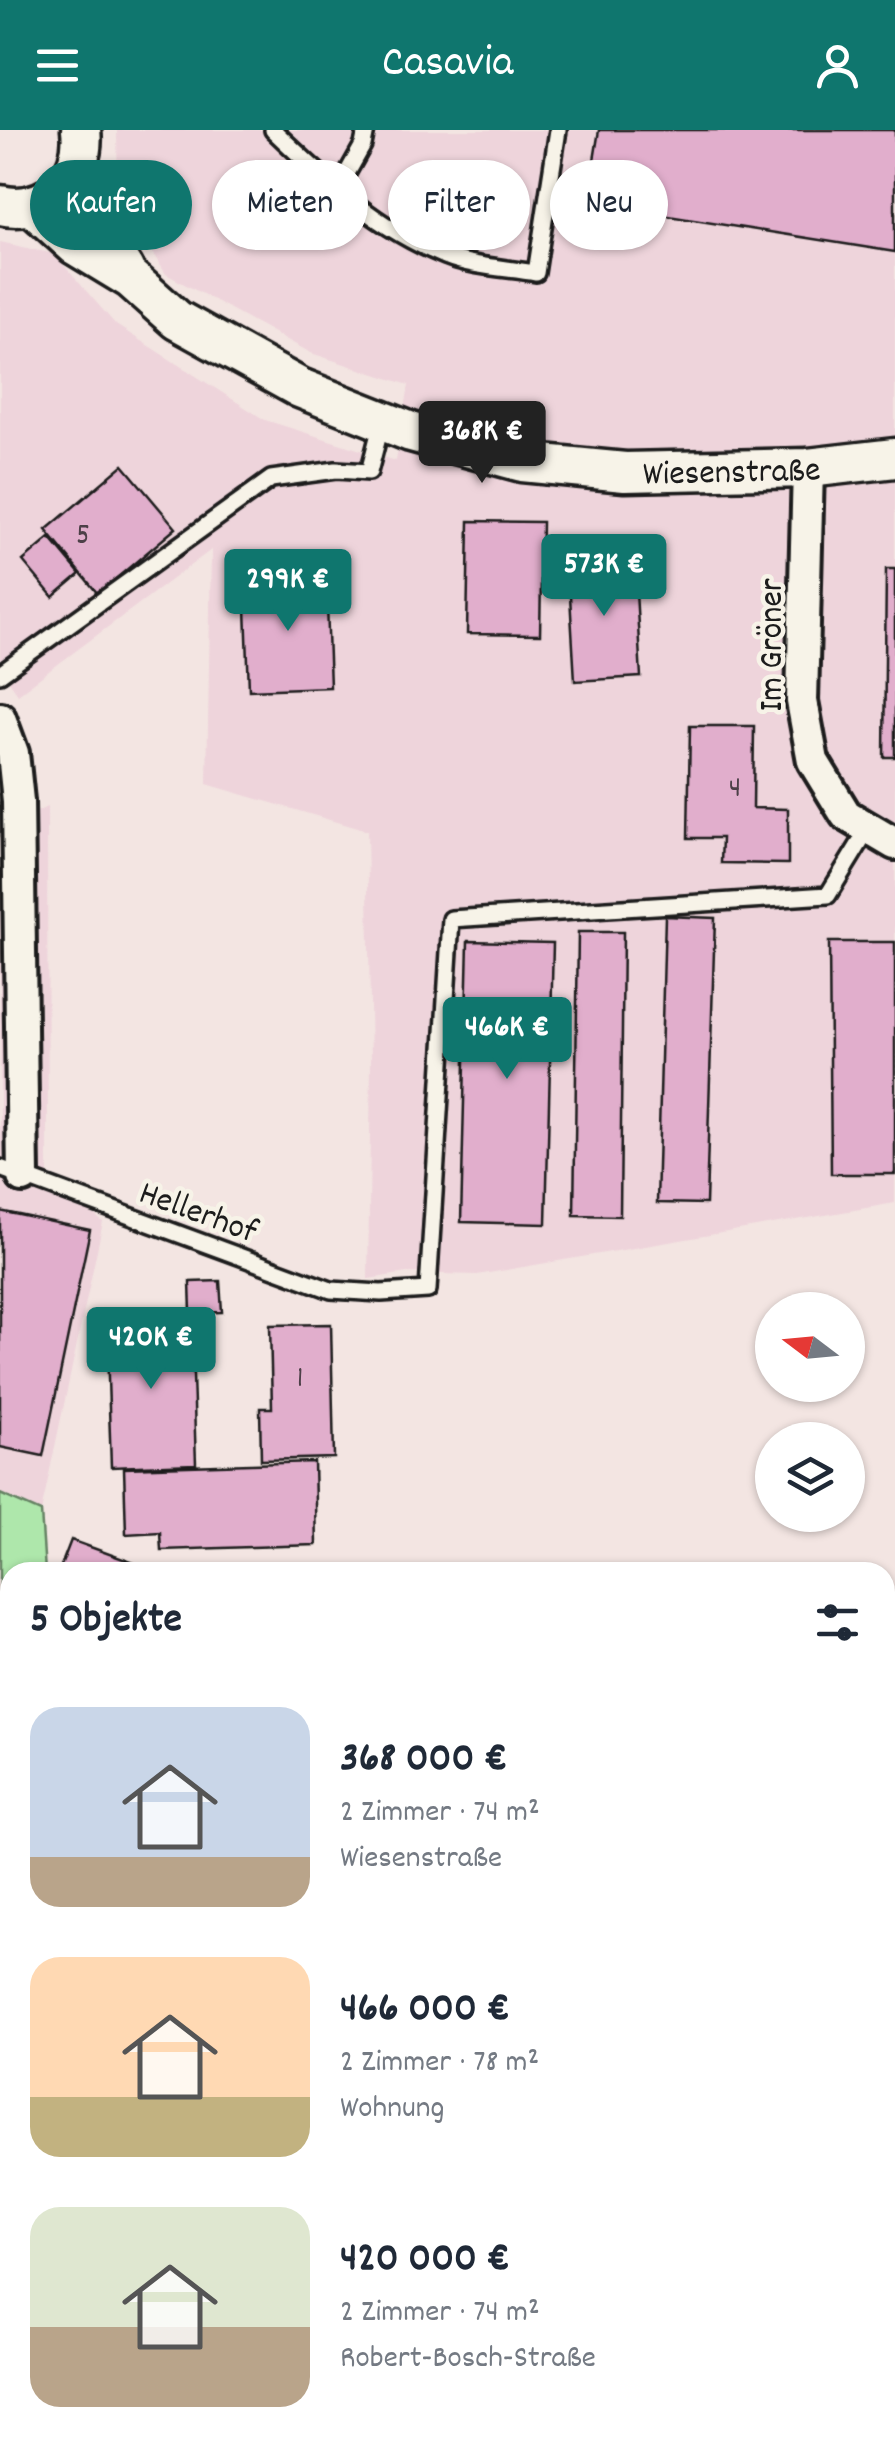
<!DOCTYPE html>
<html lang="de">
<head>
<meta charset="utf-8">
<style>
	:root { --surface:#fff; --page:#f2f2f3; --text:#1f2937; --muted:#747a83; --accent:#0f766e }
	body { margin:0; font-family:Dekko,sans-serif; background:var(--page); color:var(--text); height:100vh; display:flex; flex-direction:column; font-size:38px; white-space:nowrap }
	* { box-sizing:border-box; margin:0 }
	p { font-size:32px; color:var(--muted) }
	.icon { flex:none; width:55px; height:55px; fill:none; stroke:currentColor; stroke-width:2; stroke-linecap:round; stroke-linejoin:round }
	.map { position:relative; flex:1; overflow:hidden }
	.drawer { position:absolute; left:0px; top:1432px; width:895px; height:892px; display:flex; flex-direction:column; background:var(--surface); border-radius:30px 30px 0 0; box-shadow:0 2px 8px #0004 }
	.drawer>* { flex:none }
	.guide { position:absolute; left:30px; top:30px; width:835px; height:90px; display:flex; gap:20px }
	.needle { width:65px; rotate:286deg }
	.buttons { position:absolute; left:755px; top:1162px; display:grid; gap:20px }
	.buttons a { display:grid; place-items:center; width:110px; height:110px; border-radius:50%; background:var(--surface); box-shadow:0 2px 8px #0004; font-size:50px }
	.price { position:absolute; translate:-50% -85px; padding:0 22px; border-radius:10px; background:var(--accent); color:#fff; font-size:32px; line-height:65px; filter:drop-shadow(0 2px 5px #0008) }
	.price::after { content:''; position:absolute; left:50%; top:60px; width:30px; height:22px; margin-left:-15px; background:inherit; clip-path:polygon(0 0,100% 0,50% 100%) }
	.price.selected { background:#222; color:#fff }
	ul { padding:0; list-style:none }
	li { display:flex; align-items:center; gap:30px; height:250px; padding:0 30px }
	li span { display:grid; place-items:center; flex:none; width:280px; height:200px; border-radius:30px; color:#555 }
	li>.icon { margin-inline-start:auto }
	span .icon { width:120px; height:120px; fill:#fffc; stroke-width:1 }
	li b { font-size:42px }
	h2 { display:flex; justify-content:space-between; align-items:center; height:120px; padding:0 30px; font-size:42px }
	.pill { padding:0 35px; border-radius:45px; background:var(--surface); box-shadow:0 2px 8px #0004; font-size:35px; line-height:90px }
	.pill.selected { background:var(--accent); color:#fff }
	header { display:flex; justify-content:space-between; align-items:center; height:130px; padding:0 30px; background:var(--accent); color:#fff; font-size:45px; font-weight:600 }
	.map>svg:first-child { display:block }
	.built { fill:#eed4db }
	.green { fill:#aee7ab; stroke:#658264; stroke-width:2.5 }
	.building { fill:#e1aecc; stroke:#1c1c1c; stroke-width:2.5 }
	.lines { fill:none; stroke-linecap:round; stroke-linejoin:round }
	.service-casing { stroke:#1c1c1c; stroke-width:22 }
	.minor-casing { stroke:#1c1c1c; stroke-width:38 }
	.tertiary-casing { stroke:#1c1c1c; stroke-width:45 }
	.service { stroke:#f7f3e8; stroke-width:15 }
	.minor { stroke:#f7f3e8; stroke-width:30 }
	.tertiary { stroke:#f7f3e8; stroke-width:38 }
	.labels { text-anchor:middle; stroke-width:9; stroke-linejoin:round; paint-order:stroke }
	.number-label { font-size:30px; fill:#4d4048 }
	.street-label { font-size:35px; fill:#1c1c1c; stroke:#f7f3e8 }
</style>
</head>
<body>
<header><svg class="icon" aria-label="menu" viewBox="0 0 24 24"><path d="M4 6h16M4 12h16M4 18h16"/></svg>Casavia<svg class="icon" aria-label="person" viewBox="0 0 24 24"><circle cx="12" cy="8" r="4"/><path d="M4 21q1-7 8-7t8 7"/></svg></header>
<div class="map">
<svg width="895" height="2324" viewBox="0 0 895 2324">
	<rect width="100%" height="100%" fill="#f3e5e2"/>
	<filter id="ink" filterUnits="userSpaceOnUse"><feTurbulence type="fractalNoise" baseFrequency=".01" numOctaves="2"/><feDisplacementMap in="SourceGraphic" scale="20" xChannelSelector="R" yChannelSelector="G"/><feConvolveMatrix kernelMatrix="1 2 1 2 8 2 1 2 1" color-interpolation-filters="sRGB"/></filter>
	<g filter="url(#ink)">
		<!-- built -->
		<g class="built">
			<polygon points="117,0 895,0 895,1073 477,1145 407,1143 368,1149 371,934 367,701 207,654 211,420 18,564 0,538 0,112 54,124 116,195 265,290 396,331 409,255 311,223 166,144 118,70"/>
			<polygon points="47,677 48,1047 103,1092 41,1382 0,1364 0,699"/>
		</g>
		<!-- green -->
		<g class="green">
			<polygon points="0,1364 41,1382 45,1442 10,1442 10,2206 0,2202"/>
			<polygon points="279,2315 447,2315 448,2324 301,2324"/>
		</g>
		<!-- building -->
		<g class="building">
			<polygon points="599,0 895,0 895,122 587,73"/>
			<polygon points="123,335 176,398 98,464 46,400"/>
			<polygon points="469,391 542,392 540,505 467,504"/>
			<polygon points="50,408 80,444 53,467 23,431"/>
			<polygon points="634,428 641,547 575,551 568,432"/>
			<polygon points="886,439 895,439 895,627 884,627"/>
			<polygon points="326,447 330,557 249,560 245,450"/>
			<polygon points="690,596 754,596 753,678 788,679 788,734 721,733 722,708 688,708"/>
			<polygon points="665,786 715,788 706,1074 657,1073"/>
			<polygon points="578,802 623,802 620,1086 574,1085"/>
			<polygon points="468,811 553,813 546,1094 461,1092"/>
			<polygon points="829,812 895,812 895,1044 831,1044"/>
			<polygon points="0,1081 90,1100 43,1326 0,1317"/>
			<polygon points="220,1151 222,1182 191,1183 190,1152"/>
			<polygon points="191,1186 196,1334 111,1337 106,1189"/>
			<polygon points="331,1194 334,1328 261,1330 260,1278 272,1278 270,1195"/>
			<polygon points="314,1332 316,1415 161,1420 160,1402 126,1404 124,1338"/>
			<polygon points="71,1410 148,1438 147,1442 59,1441"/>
		</g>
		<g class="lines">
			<defs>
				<g id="service">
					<path d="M273 0C325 50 377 99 445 126 472 137 508 138 536 143L558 0"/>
					<polyline points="337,61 363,15 366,0"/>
					<polyline points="0,544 271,349 336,340 369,342 382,292"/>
					<polyline points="0,1038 331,1160 381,1163 428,1160 451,789 828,765 869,698"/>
				</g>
				<g id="minor">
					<polyline points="808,338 802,571 813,631 846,685 895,714"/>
					<polyline points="0,588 13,623 18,671 23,1047"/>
				</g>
				<g id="tertiary">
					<polyline points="68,53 124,139"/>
					<path d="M0 75C47 86 87 47 81 0"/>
					<path id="s1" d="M32 76 75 115 131 149 177 190 300 258 411 302 522 332 625 342 808 338 895 328"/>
				</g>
			</defs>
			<!-- service casing -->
			<use href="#service" class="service-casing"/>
			<!-- minor casing -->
			<use href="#minor" class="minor-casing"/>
			<!-- tertiary casing -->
			<use href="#tertiary" class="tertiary-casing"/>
			<!-- service -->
			<use href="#service" class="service"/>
			<!-- minor -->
			<use href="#minor" class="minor"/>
			<!-- tertiary -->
			<use href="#tertiary" class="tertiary"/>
		</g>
	</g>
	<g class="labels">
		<!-- number labels -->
		<g class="number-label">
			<text x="83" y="413">5</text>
			<text x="735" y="666">4</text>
			<text x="300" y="1256">1</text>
		</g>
		<!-- street labels -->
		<g class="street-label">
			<text dy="12" stroke="none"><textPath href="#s1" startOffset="770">Wiesenstraße</textPath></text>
			<text transform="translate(769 515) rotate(-90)" y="12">Im Gröner</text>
			<text transform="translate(199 1080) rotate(20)" y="12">Hellerhof</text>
		</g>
	</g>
</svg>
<div class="buttons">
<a><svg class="needle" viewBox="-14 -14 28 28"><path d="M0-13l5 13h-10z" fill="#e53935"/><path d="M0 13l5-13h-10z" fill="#747a83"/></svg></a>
<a><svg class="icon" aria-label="layers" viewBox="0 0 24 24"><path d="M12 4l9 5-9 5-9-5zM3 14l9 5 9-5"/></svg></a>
</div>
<b class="price selected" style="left:482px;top:356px">368K €</b>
<b class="price" style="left:604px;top:489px">573K €</b>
<b class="price" style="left:288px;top:504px">299K €</b>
<b class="price" style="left:507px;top:952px">466K €</b>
<b class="price" style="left:151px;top:1262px">420K €</b>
<div class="guide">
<a class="pill selected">Kaufen</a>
<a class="pill">Mieten</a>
<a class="pill">Filter</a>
<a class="pill">Neu</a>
</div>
<section class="drawer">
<h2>5 Objekte<svg class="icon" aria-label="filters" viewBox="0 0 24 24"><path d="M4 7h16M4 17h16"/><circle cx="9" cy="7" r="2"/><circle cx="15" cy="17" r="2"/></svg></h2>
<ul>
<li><span style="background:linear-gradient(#c9d6e8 75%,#b9a48a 0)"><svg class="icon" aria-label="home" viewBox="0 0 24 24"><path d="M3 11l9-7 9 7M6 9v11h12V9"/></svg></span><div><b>368 000 €</b><p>2 Zimmer · 74 m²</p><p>Wiesenstraße</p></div></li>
<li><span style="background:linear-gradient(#ffd9b3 70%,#c2b280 0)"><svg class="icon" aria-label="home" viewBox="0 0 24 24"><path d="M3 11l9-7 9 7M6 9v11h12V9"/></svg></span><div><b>466 000 €</b><p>2 Zimmer · 78 m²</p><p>Wohnung</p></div></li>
<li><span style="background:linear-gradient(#dfe7d0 60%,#b9a48a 0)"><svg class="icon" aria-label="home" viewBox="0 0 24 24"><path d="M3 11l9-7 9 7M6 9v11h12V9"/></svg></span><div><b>420 000 €</b><p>2 Zimmer · 74 m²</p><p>Robert-Bosch-Straße</p></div></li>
</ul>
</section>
</div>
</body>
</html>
